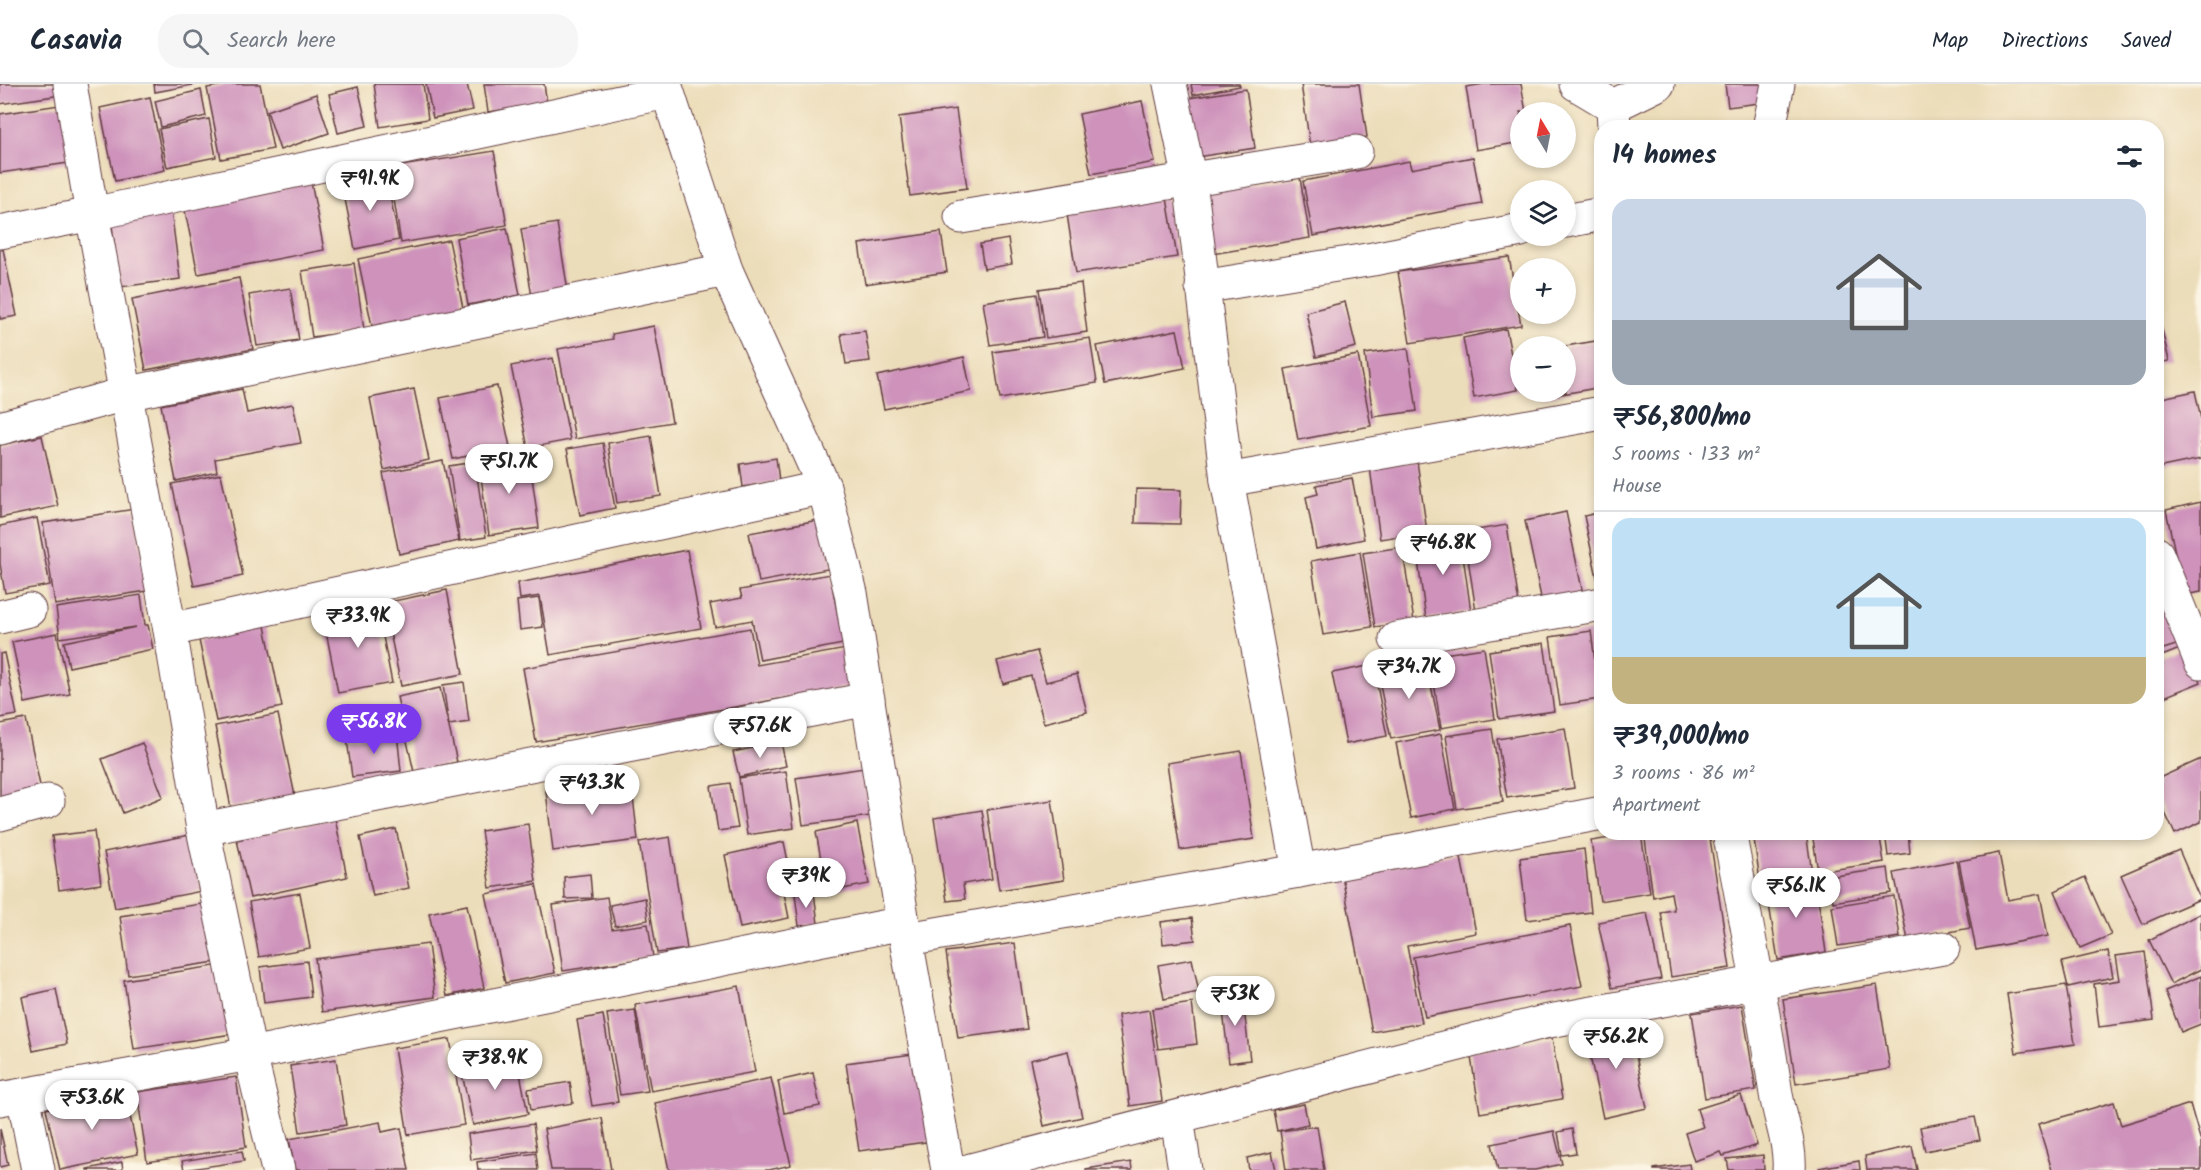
<!DOCTYPE html>
<html lang="en">
<head>
<meta charset="utf-8">
<style>
	:root { --surface:#fff; --page:#f6f6f7; --text:#1f2937; --muted:#747a83; --line:#e0e1e3; --accent:#7c3aed }
	body { margin:0; font-family:Kalam,sans-serif; background:var(--page); color:var(--text); height:100vh; display:flex; flex-direction:column; font-size:22px; white-space:nowrap }
	* { box-sizing:border-box; margin:0 }
	p { font-size:20px; color:var(--muted) }
	.icon { flex:none; width:33px; height:33px; fill:none; stroke:currentColor; stroke-width:2; stroke-linecap:round; stroke-linejoin:round }
	.map { position:relative; flex:1; overflow:hidden }
	.sheet { position:absolute; left:1594px; top:36px; width:570px; height:720px; display:flex; flex-direction:column; background:var(--surface); border-radius:24px; box-shadow:0 3px 9px #0003 }
	.sheet>* { flex:none }
	.needle { width:39px; rotate:350deg }
	.fabs { position:absolute; left:1510px; top:18px; display:grid; gap:12px }
	.fabs a { display:grid; place-items:center; width:66px; height:66px; border-radius:50%; background:var(--surface); box-shadow:0 3px 9px #0003; font-size:30px }
	.price { position:absolute; translate:-50% -51px; padding:0 14px; border-radius:21px; background:#fff; color:#222; font-size:20px; line-height:39px; filter:drop-shadow(0 2px 3px #0008) }
	.price::after { content:''; position:absolute; left:50%; top:36px; width:18px; height:14px; margin-left:-9px; background:inherit; clip-path:polygon(0 0,100% 0,50% 100%) }
	.price.on { background:var(--accent); color:#fff }
	ul { padding:0; list-style:none }
	li { display:grid; align-content:center; gap:12px; height:318px; padding:0 18px }
	li+li { border-top:2px solid var(--line) }
	li span { display:grid; place-items:center; height:186px; border-radius:18px; color:#555 }
	li>.icon { margin-inline-start:auto }
	span .icon { width:108px; height:108px; fill:#fffc; stroke-width:1 }
	li b { font-size:26px }
	h2 { display:flex; justify-content:space-between; align-items:center; height:72px; padding:0 18px; font-size:26px }
	header { display:flex; align-items:center; gap:36px; box-sizing:border-box; height:84px; padding:0 30px; background:var(--surface); border-bottom:2px solid var(--line) }
	header strong { font-size:28px }
	nav { display:flex; gap:33px; margin-inline-start:auto; font-size:21px }
	.search { width:420px; height:54px; background:var(--page); display:flex; align-items:center; gap:15px; box-sizing:border-box; padding:0 21px; border-radius:24px; color:var(--muted); font-size:22px }
	.map>svg:first-child { display:block }
	.building { fill:#ce92bb }
	.lines { fill:none; stroke-linecap:round; stroke-linejoin:round }
	.minor-casing { stroke:#623c40; stroke-width:35 }
	.minor { stroke:#fff; stroke-width:33 }
</style>
</head>
<body>
<header>
<strong>Casavia</strong>
<div class="search"><svg class="icon" aria-label="search" viewBox="0 0 24 24"><circle cx="10" cy="10" r="6"/><path d="M15 15l6 6"/></svg>Search here</div>
<nav><a>Map</a><a>Directions</a><a>Saved</a></nav>
</header>
<div class="map">
<svg width="2201" height="1086" viewBox="0 0 2201 1086">
	<rect width="100%" height="100%" fill="#fcf5e5"/>
	<filter id="ink" filterUnits="userSpaceOnUse"><feTurbulence type="fractalNoise" baseFrequency=".0167" numOctaves="2"/><feDisplacementMap in="SourceGraphic" scale="12" xChannelSelector="R" yChannelSelector="G"/><feConvolveMatrix kernelMatrix="1 2 1 2 8 2 1 2 1" color-interpolation-filters="sRGB"/></filter>
	<filter id="wash" filterUnits="userSpaceOnUse"><feTurbulence type="fractalNoise" baseFrequency=".008" numOctaves="4" result="noise"/><feDisplacementMap in="SourceGraphic" scale="24" xChannelSelector="R" yChannelSelector="G"/><feGaussianBlur stdDeviation="1.35" result="paint"/><feColorMatrix in="noise" values="0 0 0 0 0 0 0 0 0 0 0 0 0 0 0 0 0 1.4 0 .05"/><feComposite in="paint" operator="in"/></filter>
	<g filter="url(#wash)">
		<rect width="100%" height="100%" fill="#ecddba"/>
		<g id="blocks">
			<!-- building -->
			<g class="building">
				<polygon points="0,0 67,0 68,10 0,20"/>
				<polygon points="154,0 193,0 193,1 155,8"/>
				<polygon points="228,0 260,0 273,65 221,75 207,4"/>
				<polygon points="374,0 423,0 428,35 380,43"/>
				<polygon points="426,0 467,0 473,26 433,34"/>
				<polygon points="484,0 544,0 547,19 488,28"/>
				<polygon points="1191,0 1239,0 1240,2 1193,11"/>
				<polygon points="1301,0 1359,0 1367,53 1310,62"/>
				<polygon points="1484,0 1521,0 1526,28 1521,28 1521,58 1476,66 1466,3"/>
				<polygon points="1725,0 1764,0 1767,18 1728,23"/>
				<polygon points="358,3 367,42 338,49 329,10"/>
				<polygon points="1246,5 1255,64 1197,73 1189,14"/>
				<polygon points="201,6 206,32 161,43 155,17"/>
				<polygon points="316,10 329,49 280,66 267,27"/>
				<polygon points="150,13 165,86 115,97 100,24"/>
				<polygon points="1142,17 1155,78 1091,90 1079,30"/>
				<polygon points="66,20 75,78 0,89 0,30"/>
				<polygon points="956,25 967,104 910,112 899,33"/>
				<polygon points="209,35 216,73 167,83 159,45"/>
				<polygon points="494,67 507,141 401,159 389,84"/>
				<polygon points="1473,73 1482,120 1313,152 1303,97 1409,77 1411,85"/>
				<polygon points="386,92 399,156 355,165 342,100"/>
				<polygon points="1300,94 1310,154 1212,170 1202,109"/>
				<polygon points="311,98 324,166 198,190 184,122"/>
				<polygon points="1167,114 1177,173 1076,189 1067,130"/>
				<polygon points="170,118 180,195 120,203 110,126"/>
				<polygon points="557,139 568,207 532,213 521,145"/>
				<polygon points="507,144 520,211 468,221 456,154"/>
				<polygon points="941,148 947,188 865,200 859,160"/>
				<polygon points="1008,155 1012,180 984,185 980,160"/>
				<polygon points="449,156 463,224 372,242 358,175"/>
				<polygon points="3,165 17,232 0,235 0,166"/>
				<polygon points="1509,173 1521,241 1410,259 1398,188"/>
				<polygon points="354,179 364,246 312,253 302,187"/>
				<polygon points="239,194 253,265 146,286 132,215"/>
				<polygon points="1081,199 1087,248 1046,254 1039,205"/>
				<polygon points="290,204 299,256 257,262 249,211"/>
				<polygon points="1037,210 1043,253 990,261 983,218"/>
				<polygon points="1345,218 1356,263 1316,273 1306,228"/>
				<polygon points="2161,241 2169,277 2157,279 2157,242"/>
				<polygon points="654,242 672,338 575,355 558,265 613,255 612,250"/>
				<polygon points="1506,245 1518,306 1474,314 1463,254"/>
				<polygon points="1177,246 1185,284 1105,300 1097,262"/>
				<polygon points="865,247 870,277 846,280 841,250"/>
				<polygon points="1090,254 1097,299 1000,315 993,268"/>
				<polygon points="1602,256 1602,303 1540,314 1539,308 1566,308 1566,262"/>
				<polygon points="1408,264 1417,327 1373,333 1365,270"/>
				<polygon points="1358,271 1371,342 1298,356 1285,285"/>
				<polygon points="964,273 971,307 884,325 877,292"/>
				<polygon points="553,274 570,356 528,364 511,282"/>
				<polygon points="497,302 510,363 453,375 440,314"/>
				<polygon points="242,305 247,329 293,320 301,359 215,375 217,388 176,397 161,321"/>
				<polygon points="414,305 429,376 384,386 370,314"/>
				<polygon points="2195,307 2201,335 2201,375 2157,384 2157,315"/>
				<polygon points="42,352 58,422 0,434 0,361"/>
				<polygon points="651,352 661,412 617,419 608,359"/>
				<polygon points="603,359 615,424 580,431 567,365"/>
				<polygon points="529,371 539,444 489,451 479,378"/>
				<polygon points="776,374 779,397 743,403 740,380"/>
				<polygon points="443,377 459,457 399,470 383,389"/>
				<polygon points="1417,377 1427,448 1380,455 1370,384"/>
				<polygon points="475,378 486,453 460,457 449,382"/>
				<polygon points="221,390 243,492 194,502 172,400"/>
				<polygon points="1352,394 1364,455 1316,465 1306,413 1318,410 1316,401"/>
				<polygon points="1136,405 1181,406 1180,440 1135,439"/>
				<polygon points="2201,418 2201,508 2184,511 2166,426"/>
				<polygon points="135,425 147,507 55,521 43,439"/>
				<polygon points="1566,428 1583,510 1542,518 1525,437"/>
				<polygon points="1602,428 1602,502 1599,503 1584,432"/>
				<polygon points="37,434 50,501 5,509 0,480 0,442"/>
				<polygon points="824,435 833,484 759,498 749,449"/>
				<polygon points="1507,441 1519,520 1476,527 1464,448"/>
				<polygon points="1460,450 1471,528 1426,535 1415,456"/>
				<polygon points="1402,463 1414,537 1375,543 1363,469"/>
				<polygon points="687,466 701,544 550,571 540,512 520,515 518,499"/>
				<polygon points="1360,468 1372,543 1323,551 1311,477"/>
				<polygon points="830,490 843,560 760,576 752,536 715,543 710,520 742,514 740,506"/>
				<polygon points="447,506 463,590 401,602 384,519"/>
				<polygon points="141,511 145,541 148,541 153,565 69,583 64,558 136,543 60,554 56,524"/>
				<polygon points="539,514 543,543 520,546 517,517"/>
				<polygon points="2173,516 2186,558 2157,567 2157,521"/>
				<polygon points="377,521 392,599 338,609 323,532"/>
				<polygon points="265,542 282,623 216,637 199,556"/>
				<polygon points="750,544 757,581 846,565 853,602 536,658 523,584"/>
				<polygon points="1591,547 1600,615 1560,621 1550,553"/>
				<polygon points="57,549 70,610 25,619 12,558"/>
				<polygon points="1544,559 1554,627 1499,635 1489,567"/>
				<polygon points="2187,562 2201,598 2157,616 2157,574"/>
				<polygon points="1484,564 1495,635 1441,644 1430,572"/>
				<polygon points="1037,567 1046,598 1077,590 1087,628 1044,639 1031,592 1003,600 997,577"/>
				<polygon points="4,569 17,631 0,634 0,570"/>
				<polygon points="1426,576 1440,646 1391,655 1377,587"/>
				<polygon points="1373,581 1387,652 1346,660 1332,589"/>
				<polygon points="464,598 469,638 449,641 443,601"/>
				<polygon points="440,604 457,678 414,688 397,613"/>
				<polygon points="278,630 295,712 231,724 215,642"/>
				<polygon points="26,635 42,711 0,720 0,640"/>
				<polygon points="1565,644 1574,704 1507,714 1497,655"/>
				<polygon points="1492,645 1503,718 1457,725 1446,652"/>
				<polygon points="397,649 401,687 352,693 347,655"/>
				<polygon points="1441,650 1455,725 1411,734 1396,659"/>
				<polygon points="781,658 786,682 739,693 733,668"/>
				<polygon points="142,659 163,713 123,729 102,675"/>
				<polygon points="1241,667 1254,755 1180,766 1167,679"/>
				<polygon points="2201,675 2201,738 2175,750 2157,712 2157,695"/>
				<polygon points="864,684 870,732 803,741 796,694"/>
				<polygon points="786,687 794,744 747,751 739,694"/>
				<polygon points="631,696 638,756 553,767 546,707"/>
				<polygon points="730,699 738,744 718,747 711,702"/>
				<polygon points="1052,716 1064,796 999,806 987,726"/>
				<polygon points="982,726 992,795 963,800 965,815 947,817 934,734"/>
				<polygon points="335,734 347,793 250,814 237,756"/>
				<polygon points="857,739 869,800 827,808 816,748"/>
				<polygon points="528,740 536,797 490,804 481,747"/>
				<polygon points="396,745 409,804 373,812 360,753"/>
				<polygon points="94,747 101,800 59,806 52,752"/>
				<polygon points="1644,748 1709,748 1730,884 1671,893 1661,828 1674,826 1671,809 1653,813"/>
				<polygon points="1753,748 1806,748 1812,789 1760,797"/>
				<polygon points="1812,748 1879,748 1884,778 1818,788"/>
				<polygon points="1885,748 1908,748 1910,769 1888,772"/>
				<polygon points="1641,749 1650,809 1600,817 1591,757"/>
				<polygon points="190,751 202,807 115,824 104,768"/>
				<polygon points="670,753 687,865 657,869 639,758"/>
				<polygon points="784,758 793,801 783,804 789,834 740,844 725,771"/>
				<polygon points="1584,765 1591,828 1527,836 1520,774"/>
				<polygon points="2179,766 2200,815 2143,840 2121,791"/>
				<polygon points="1460,769 1476,849 1407,862 1422,939 1372,948 1342,792"/>
				<polygon points="1999,769 2008,816 2040,810 2048,852 1976,866 1959,777"/>
				<polygon points="1957,776 1970,844 1908,856 1894,789"/>
				<polygon points="1888,784 1891,809 1833,818 1829,793"/>
				<polygon points="590,790 592,814 565,815 564,793"/>
				<polygon points="2085,793 2111,851 2080,864 2055,807"/>
				<polygon points="1815,794 1826,868 1778,876 1766,802"/>
				<polygon points="536,800 555,889 505,899 486,810"/>
				<polygon points="814,808 818,840 799,842 795,810"/>
				<polygon points="300,809 310,864 259,873 249,818"/>
				<polygon points="1894,812 1900,853 1838,862 1832,822"/>
				<polygon points="607,813 612,845 648,840 653,873 563,887 553,821"/>
				<polygon points="645,814 648,836 615,842 610,821"/>
				<polygon points="208,819 216,878 128,891 120,832"/>
				<polygon points="467,821 484,904 447,912 429,829"/>
				<polygon points="1647,829 1661,895 1612,904 1598,838"/>
				<polygon points="2201,829 2201,885 2171,900 2149,856"/>
				<polygon points="1192,834 1195,856 1163,860 1161,838"/>
				<polygon points="1570,842 1582,902 1425,933 1413,873"/>
				<polygon points="1015,859 1027,945 958,954 946,868"/>
				<polygon points="428,860 435,913 322,928 315,875"/>
				<polygon points="2108,867 2113,893 2068,903 2062,878"/>
				<polygon points="2145,868 2154,936 2099,943 2094,900 2120,896 2116,872"/>
				<polygon points="1192,875 1199,908 1164,915 1158,881"/>
				<polygon points="307,877 311,913 264,919 260,883"/>
				<polygon points="221,881 232,950 134,965 124,896"/>
				<polygon points="2201,892 2201,940 2181,948 2165,907"/>
				<polygon points="1877,901 1890,985 1796,1000 1783,915"/>
				<polygon points="2066,901 2075,960 2016,969 2007,910"/>
				<polygon points="739,902 755,988 651,1007 635,921"/>
				<polygon points="56,905 67,960 33,967 22,913"/>
				<polygon points="1242,907 1250,976 1229,979 1221,909"/>
				<polygon points="1192,919 1197,960 1158,965 1152,925"/>
				<polygon points="1742,921 1756,1006 1705,1014 1692,929"/>
				<polygon points="635,926 648,1007 620,1011 607,930"/>
				<polygon points="1149,926 1162,1017 1130,1022 1118,931"/>
				<polygon points="603,931 618,1018 592,1022 577,936"/>
				<polygon points="1629,939 1647,1024 1603,1034 1585,948"/>
				<polygon points="1552,954 1562,1015 1480,1029 1470,967"/>
				<polygon points="450,955 464,1041 408,1051 394,964"/>
				<polygon points="1068,967 1082,1033 1044,1042 1030,976"/>
				<polygon points="920,969 933,1057 859,1067 846,979"/>
				<polygon points="517,974 528,1030 473,1041 461,985"/>
				<polygon points="336,975 346,1041 300,1048 290,982"/>
				<polygon points="813,989 820,1022 784,1029 778,997"/>
				<polygon points="236,993 246,1063 147,1078 137,1008"/>
				<polygon points="771,994 791,1081 769,1086 669,1086 655,1019"/>
				<polygon points="570,998 573,1019 531,1026 528,1005"/>
				<polygon points="125,1008 138,1070 60,1086 46,1025"/>
				<polygon points="1741,1011 1757,1061 1723,1072 1721,1068 1694,1077 1685,1049 1703,1043 1697,1025"/>
				<polygon points="2114,1018 2121,1041 2190,1020 2201,1058 2201,1086 2052,1086 2038,1040"/>
				<polygon points="1304,1020 1308,1040 1277,1047 1273,1026"/>
				<polygon points="1975,1033 1980,1056 1925,1067 1920,1043"/>
				<polygon points="602,1034 611,1086 551,1086 544,1045"/>
				<polygon points="380,1038 382,1048 401,1044 409,1086 295,1086 289,1055"/>
				<polygon points="533,1040 537,1066 471,1076 468,1050"/>
				<polygon points="1317,1042 1324,1086 1286,1086 1280,1047"/>
				<polygon points="0,1045 8,1081 0,1083"/>
				<polygon points="1572,1045 1576,1069 1562,1071 1558,1048"/>
				<polygon points="1554,1047 1562,1080 1535,1086 1498,1086 1492,1060"/>
				<polygon points="1912,1062 1917,1086 1867,1086 1865,1072"/>
				<polygon points="242,1067 244,1077 184,1086 182,1077"/>
				<polygon points="1272,1068 1276,1086 1249,1086 1247,1074"/>
				<polygon points="536,1069 538,1086 478,1086 477,1078"/>
				<polygon points="1763,1071 1764,1086 1729,1086 1727,1075"/>
				<polygon points="1859,1077 1860,1086 1819,1086 1819,1084"/>
				<polygon points="122,1078 123,1086 87,1086 87,1085"/>
				<polygon points="1131,1078 1132,1086 1086,1086 1086,1085"/>
				<polygon points="1689,1080 1690,1086 1654,1086 1654,1085"/>
			</g>
		</g>
	</g>
	<g filter="url(#ink)">
		<use href="#blocks" fill-opacity="0" stroke="#623c40" stroke-width="1.5"/>
		<g class="lines">
			<defs>
				<g id="minor">
					<polyline points="1170,0 1190,97 1227,396 1299,787"/>
					<polyline points="1576,0 1613,22"/>
					<polyline points="1614,44 1613,22 1658,0"/>
					<polyline points="1769,44 1778,0"/>
					<polyline points="961,133 1356,68"/>
					<polyline points="1566,137 1602,130"/>
					<polyline points="0,148 92,130 70,0"/>
					<polyline points="1202,203 1373,175 1521,146"/>
					<polyline points="0,344 125,310 726,186"/>
					<polyline points="1227,396 1602,329"/>
					<polyline points="2157,470 2201,578"/>
					<polyline points="0,533 29,526"/>
					<polyline points="170,546 824,403"/>
					<polyline points="1396,555 1602,520"/>
					<polyline points="0,730 48,717"/>
					<polyline points="203,745 868,615"/>
					<path d="M1729 748C1746 835 1763 922 1776 1010 1780 1035 1791 1061 1789 1086"/>
					<polyline points="903,839 948,1086"/>
					<polyline points="907,855 1299,787 1602,729"/>
					<polyline points="23,1011 38,1086"/>
					<polyline points="0,1015 250,970 903,839 851,509 824,403 726,186 665,0"/>
					<polyline points="1177,1034 1185,1086"/>
					<polyline points="278,1086 250,970 203,745 170,546 92,130 667,8"/>
					<polyline points="971,1086 1544,938 1943,864"/>
				</g>
			</defs>
			<!-- minor casing -->
			<use href="#minor" class="minor-casing"/>
			<!-- minor -->
			<use href="#minor" class="minor"/>
		</g>
	</g>
</svg>
<div class="fabs">
<a><svg class="needle" viewBox="-14 -14 28 28"><path d="M0-13l5 13h-10z" fill="#e53935"/><path d="M0 13l5-13h-10z" fill="#747a83"/></svg></a>
<a><svg class="icon" aria-label="layers" viewBox="0 0 24 24"><path d="M12 4l9 5-9 5-9-5zM3 14l9 5 9-5"/></svg></a>
<a>+</a>
<a>−</a>
</div>
<b class="price" style="left:370px;top:128px">₹91.9K</b>
<b class="price" style="left:509px;top:411px">₹51.7K</b>
<b class="price" style="left:1443px;top:492px">₹46.8K</b>
<b class="price" style="left:358px;top:565px">₹33.9K</b>
<b class="price" style="left:1409px;top:616px">₹34.7K</b>
<b class="price on" style="left:374px;top:671px">₹56.8K</b>
<b class="price" style="left:760px;top:675px">₹57.6K</b>
<b class="price" style="left:592px;top:732px">₹43.3K</b>
<b class="price" style="left:806px;top:825px">₹39K</b>
<b class="price" style="left:1796px;top:835px">₹56.1K</b>
<b class="price" style="left:1235px;top:943px">₹53K</b>
<b class="price" style="left:1616px;top:986px">₹56.2K</b>
<b class="price" style="left:495px;top:1007px">₹38.9K</b>
<b class="price" style="left:92px;top:1047px">₹53.6K</b>
<section class="sheet">
<h2>14 homes<svg class="icon" aria-label="filters" viewBox="0 0 24 24"><path d="M4 7h16M4 17h16"/><circle cx="9" cy="7" r="2"/><circle cx="15" cy="17" r="2"/></svg></h2>
<ul>
<li><span style="background:linear-gradient(#c9d6e8 65%,#9aa5b1 0)"><svg class="icon" aria-label="home" viewBox="0 0 24 24"><path d="M3 11l9-7 9 7M6 9v11h12V9"/></svg></span><div><b>₹56,800/mo</b><p>5 rooms · 133 m²</p><p>House</p></div></li>
<li><span style="background:linear-gradient(#bfe0f5 75%,#c2b280 0)"><svg class="icon" aria-label="home" viewBox="0 0 24 24"><path d="M3 11l9-7 9 7M6 9v11h12V9"/></svg></span><div><b>₹39,000/mo</b><p>3 rooms · 86 m²</p><p>Apartment</p></div></li>
</ul>
</section>
</div>
</body>
</html>
